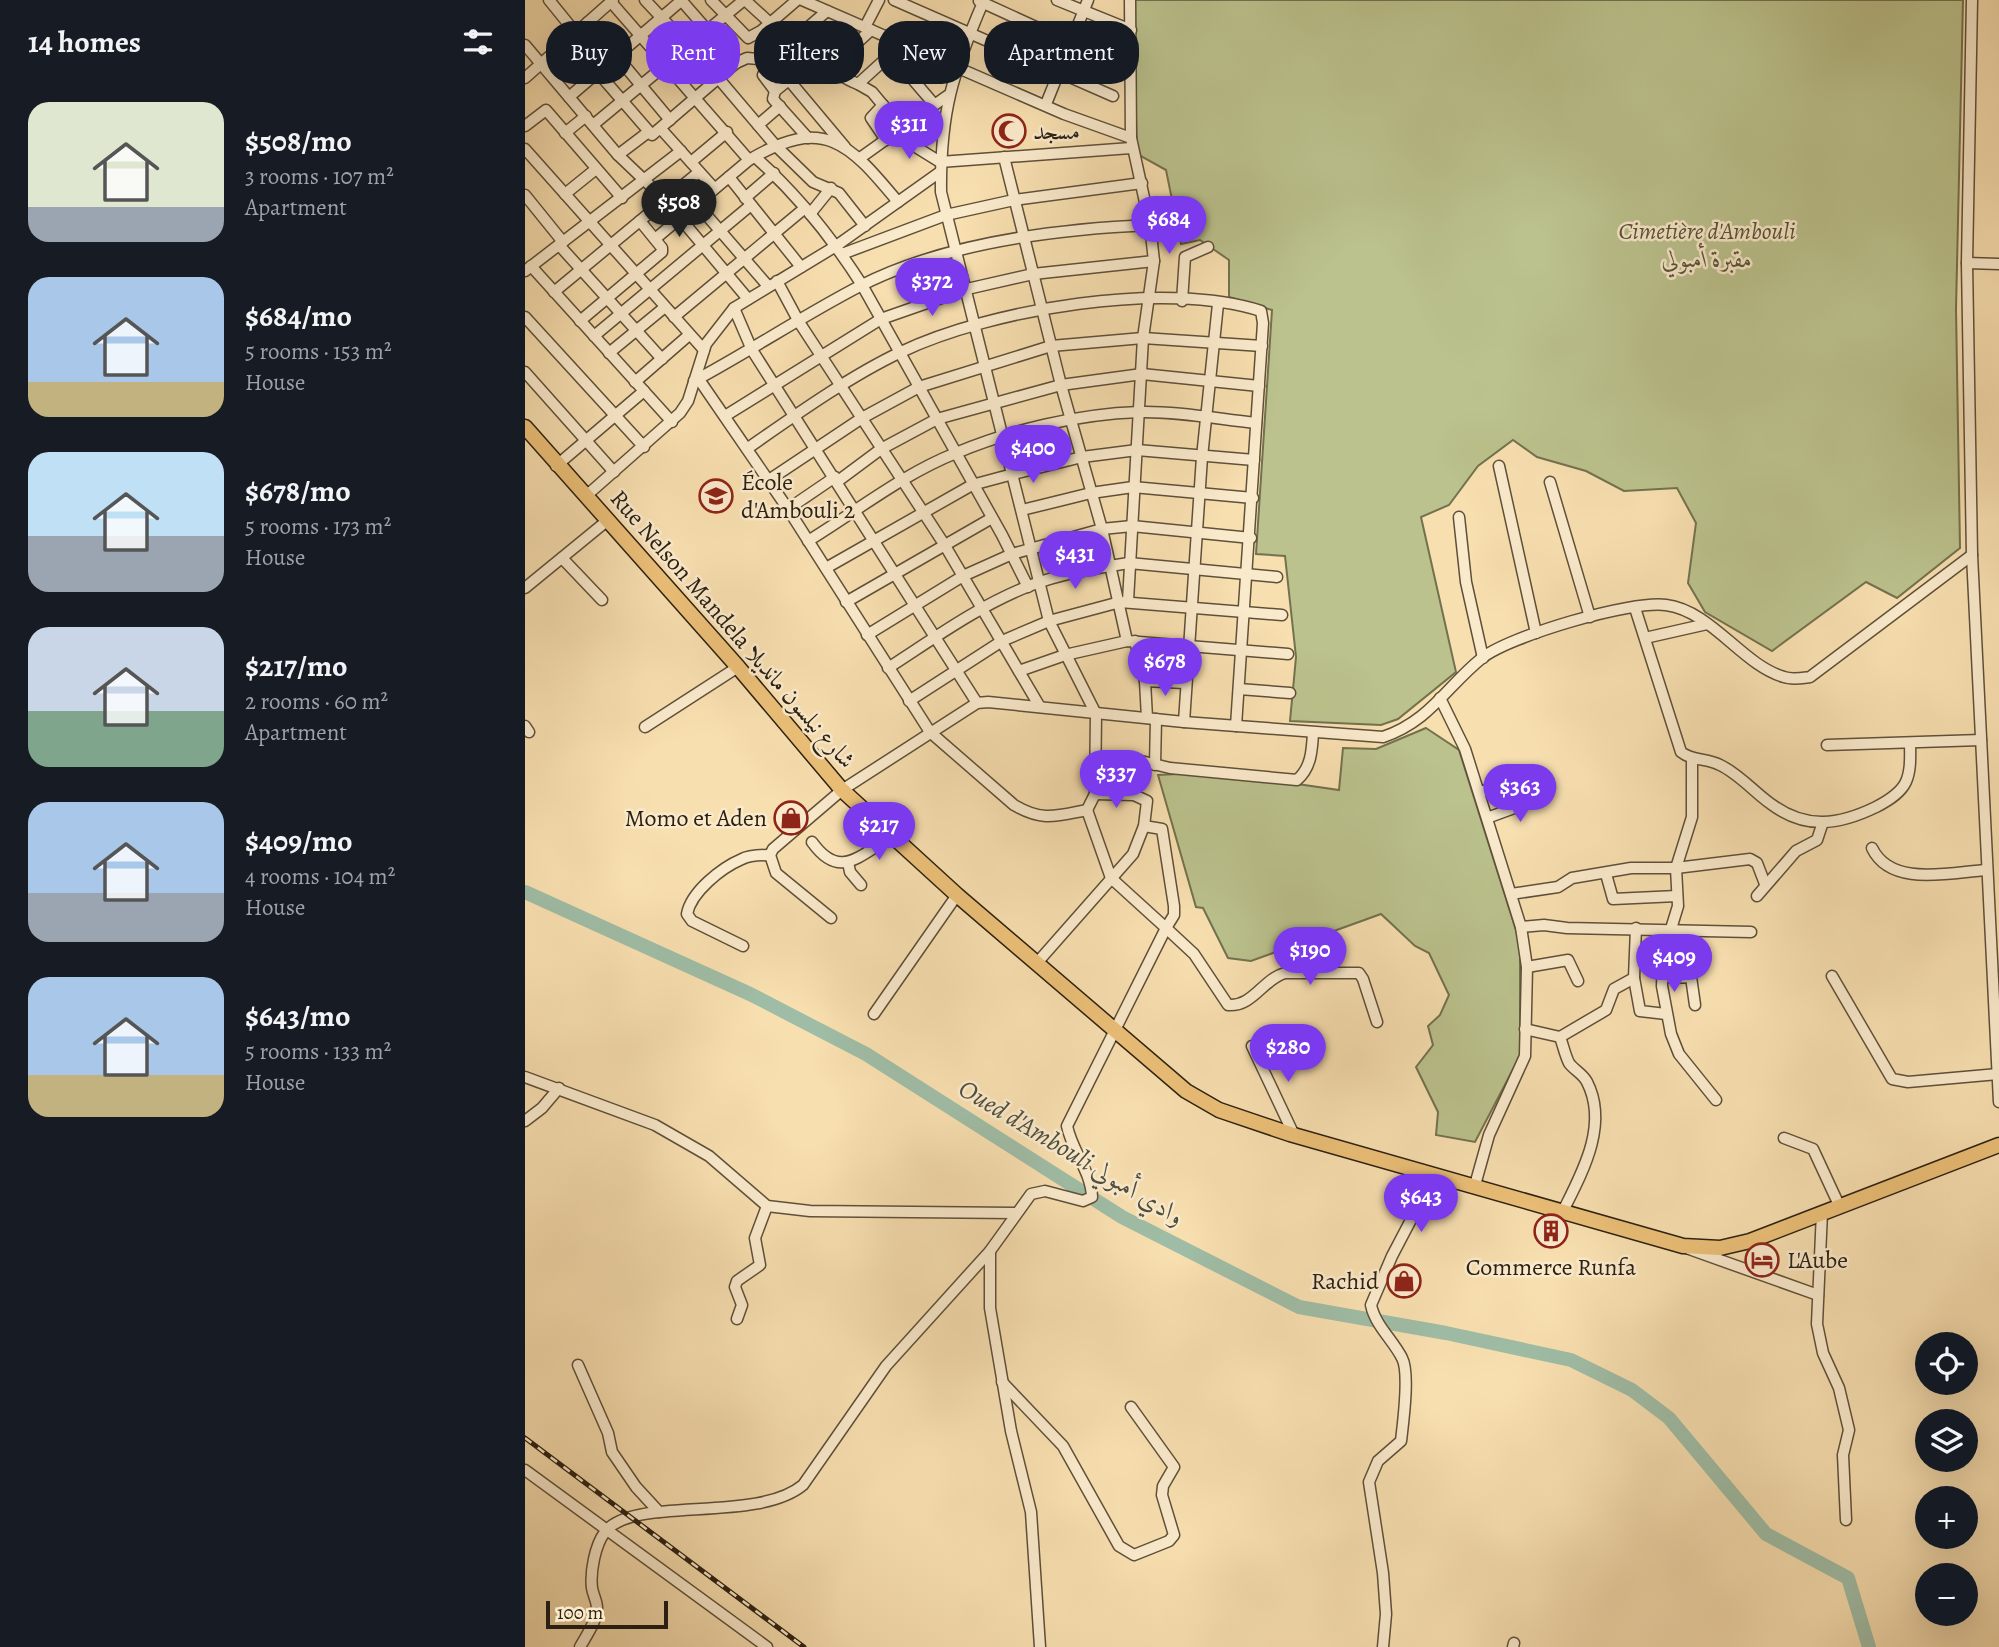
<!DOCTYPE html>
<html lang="en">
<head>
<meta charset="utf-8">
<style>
	:root { --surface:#171b24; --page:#242831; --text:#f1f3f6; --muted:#9ea1a6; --accent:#7c3aed }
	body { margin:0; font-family:Alegreya,Amiri,serif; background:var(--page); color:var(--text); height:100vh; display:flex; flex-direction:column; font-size:26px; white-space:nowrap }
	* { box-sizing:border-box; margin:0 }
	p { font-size:23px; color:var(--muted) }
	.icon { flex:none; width:38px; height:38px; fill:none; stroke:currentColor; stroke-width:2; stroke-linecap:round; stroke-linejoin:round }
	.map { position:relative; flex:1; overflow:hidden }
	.details { display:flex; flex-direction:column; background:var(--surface); width:525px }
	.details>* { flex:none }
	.guide { position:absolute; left:21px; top:21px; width:665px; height:63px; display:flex; gap:14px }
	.fabs { position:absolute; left:1390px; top:1332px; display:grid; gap:14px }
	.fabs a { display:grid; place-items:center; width:63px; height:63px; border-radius:50%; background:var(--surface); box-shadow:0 7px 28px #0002; font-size:35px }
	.scale { position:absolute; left:21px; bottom:18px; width:122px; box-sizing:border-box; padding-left:7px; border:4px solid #2b2011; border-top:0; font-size:19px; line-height:24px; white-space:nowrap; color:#2b2011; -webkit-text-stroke:5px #faeacc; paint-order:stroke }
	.price { position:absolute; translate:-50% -60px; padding:0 16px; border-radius:24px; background:var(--accent); color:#fff; font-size:23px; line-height:46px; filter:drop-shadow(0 2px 4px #0008) }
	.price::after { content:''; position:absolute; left:50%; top:42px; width:21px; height:16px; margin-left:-10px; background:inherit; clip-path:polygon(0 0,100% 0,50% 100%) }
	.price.selected { background:#222; color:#fff }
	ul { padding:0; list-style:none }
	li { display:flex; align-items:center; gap:21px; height:175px; padding:0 28px }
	li span { display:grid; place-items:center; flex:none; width:196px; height:140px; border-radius:21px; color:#555 }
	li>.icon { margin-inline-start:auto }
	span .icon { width:84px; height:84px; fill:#fffc; stroke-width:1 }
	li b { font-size:30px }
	h2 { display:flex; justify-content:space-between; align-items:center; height:84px; padding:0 28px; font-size:30px }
	.tag { padding:0 24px; border-radius:28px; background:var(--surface); box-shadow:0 7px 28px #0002; font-size:24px; line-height:63px }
	.tag.selected { background:var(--accent); color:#fff }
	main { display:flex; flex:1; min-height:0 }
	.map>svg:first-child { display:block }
	.green { fill:#bbc28d; stroke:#73714f; stroke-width:2 }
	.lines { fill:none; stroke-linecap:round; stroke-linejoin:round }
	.river { stroke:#9fbda6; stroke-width:14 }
	.minor-casing { stroke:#5e5039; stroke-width:13 }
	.major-casing { stroke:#2b2011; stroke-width:17 }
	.minor { stroke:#faeacc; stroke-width:10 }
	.major { stroke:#ecc078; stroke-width:14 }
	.rail-casing { stroke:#2b2011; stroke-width:5 }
	.rail { stroke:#faeacc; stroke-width:2.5; stroke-dasharray:8; stroke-linecap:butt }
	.labels { text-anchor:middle; stroke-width:5; stroke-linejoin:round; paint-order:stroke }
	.poi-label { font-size:24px; fill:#2b2011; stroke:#faeacc; text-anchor:start }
	.park-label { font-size:24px; font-style:italic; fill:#565136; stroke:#faeacc }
	.street-label { font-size:24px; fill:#2b2011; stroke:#faeacc }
	.water-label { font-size:26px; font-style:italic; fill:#4e4f3e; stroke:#faeacc }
</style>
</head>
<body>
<main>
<section class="details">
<h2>14 homes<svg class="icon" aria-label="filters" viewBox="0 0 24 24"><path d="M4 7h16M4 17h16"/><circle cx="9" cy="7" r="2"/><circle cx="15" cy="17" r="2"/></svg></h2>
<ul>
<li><span style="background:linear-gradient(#dfe7d0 75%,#9aa5b1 0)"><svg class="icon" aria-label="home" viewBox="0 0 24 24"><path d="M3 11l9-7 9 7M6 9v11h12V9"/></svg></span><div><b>$508/mo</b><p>3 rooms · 107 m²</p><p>Apartment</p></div></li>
<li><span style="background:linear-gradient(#a9c7e8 75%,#c2b280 0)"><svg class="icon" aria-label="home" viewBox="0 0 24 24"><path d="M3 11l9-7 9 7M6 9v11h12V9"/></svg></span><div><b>$684/mo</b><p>5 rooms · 153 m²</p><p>House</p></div></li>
<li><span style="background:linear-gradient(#bfe0f5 60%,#9aa5b1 0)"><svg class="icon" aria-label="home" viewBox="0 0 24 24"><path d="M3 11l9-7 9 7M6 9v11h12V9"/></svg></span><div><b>$678/mo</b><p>5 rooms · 173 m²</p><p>House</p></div></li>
<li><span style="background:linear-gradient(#c9d6e8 60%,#7fa58c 0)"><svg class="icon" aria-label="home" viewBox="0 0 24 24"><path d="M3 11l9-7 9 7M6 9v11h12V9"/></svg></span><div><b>$217/mo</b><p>2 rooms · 60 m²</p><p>Apartment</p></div></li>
<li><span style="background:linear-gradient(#a9c7e8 65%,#9aa5b1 0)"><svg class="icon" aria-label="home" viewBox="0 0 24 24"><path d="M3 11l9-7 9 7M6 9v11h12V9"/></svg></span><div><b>$409/mo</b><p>4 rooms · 104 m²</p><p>House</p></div></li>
<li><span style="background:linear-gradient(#a9c7e8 70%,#c2b280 0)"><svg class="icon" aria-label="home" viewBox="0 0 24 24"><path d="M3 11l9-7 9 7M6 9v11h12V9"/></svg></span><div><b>$643/mo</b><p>5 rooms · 133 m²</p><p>House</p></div></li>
</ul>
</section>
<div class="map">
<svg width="1474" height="1647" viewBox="0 0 1474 1647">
	<rect width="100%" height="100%" fill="#f8dfb0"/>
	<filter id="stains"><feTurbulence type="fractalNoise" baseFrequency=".00286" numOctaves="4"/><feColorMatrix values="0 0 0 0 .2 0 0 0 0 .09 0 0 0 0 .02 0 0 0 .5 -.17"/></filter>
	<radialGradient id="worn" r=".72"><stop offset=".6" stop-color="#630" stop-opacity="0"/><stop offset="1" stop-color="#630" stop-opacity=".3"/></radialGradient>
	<!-- green -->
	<g class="green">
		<polygon points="608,0 1438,0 1431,309 1435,548 1372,598 1341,582 1247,651 1180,612 1163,583 1171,523 1152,488 1099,491 1061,471 1012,457 988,440 953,466 924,505 896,517 931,672 873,719 856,725 765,721 771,657 760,556 731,554 747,310 704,297 704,260 675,240 656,244 641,170 612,154"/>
		<polygon points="901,728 934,750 995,943 995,1056 950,1142 911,1135 913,1112 891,1067 908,1045 903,1026 915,1015 924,995 904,953 890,946 856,914 726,961 703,958 678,908 671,907 633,775 691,772 814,790 818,748 851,749"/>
	</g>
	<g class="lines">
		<!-- river -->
		<polyline class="river" points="0,892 225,994 341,1054 597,1217 774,1307 921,1333 1046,1360 1107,1390 1144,1418 1241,1534 1323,1578 1344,1647"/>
		<defs>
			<g id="minor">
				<polyline points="24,0 50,32"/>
				<polyline points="120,0 194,79 250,145 288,182 314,193 340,226"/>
				<polyline points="156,0 211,63"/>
				<polyline points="186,0 223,38 236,31 272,0"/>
				<polyline points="220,0 245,23"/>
				<polyline points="277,0 539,114 606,138 625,225 629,261 618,338 603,601"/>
				<polyline points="369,0 588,96"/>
				<polyline points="532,0 606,30"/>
				<polyline points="605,0 606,138"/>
				<polyline points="1447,0 1442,263 1447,555 1474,1102"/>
				<polyline points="454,1 546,43 606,65"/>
				<path d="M86 2 224 160C299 115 324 143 373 202"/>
				<polyline points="63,22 145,120"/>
				<polyline points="340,27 354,0"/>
				<polyline points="43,38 127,135 211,63 222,58 245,60 302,11"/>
				<polyline points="0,45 93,155 157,216"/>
				<polyline points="262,46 281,66"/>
				<polyline points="366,54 408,103"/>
				<polyline points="245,60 238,75 250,91"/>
				<polyline points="306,67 346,30"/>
				<polyline points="0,78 88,0"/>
				<polyline points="263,79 320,147"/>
				<polyline points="333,84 347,92 377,128"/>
				<polyline points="44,97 157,0"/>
				<polyline points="521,104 563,0"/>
				<polyline points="358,105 346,118 361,140"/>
				<polyline points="68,125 219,0"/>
				<polyline points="233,125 255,106"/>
				<polyline points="0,126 21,110 97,198"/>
				<polyline points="136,129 189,188"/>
				<polyline points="40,133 61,116"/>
				<polyline points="370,134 415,162 606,148"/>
				<path d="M283 138 248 99 250 91 281 66C312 64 308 75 333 84L366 54 372 43"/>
				<polyline points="0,149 179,350"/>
				<polyline points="93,155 122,133"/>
				<path d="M230 157C272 194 307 238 337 285L477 535 503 587"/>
				<polyline points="479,157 536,385 577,529 602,641"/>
				<polyline points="335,158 422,96"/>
				<polyline points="166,162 202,132"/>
				<polyline points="204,177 276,267"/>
				<polyline points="40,194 71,169"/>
				<polyline points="0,195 38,242"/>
				<polyline points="220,198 249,173"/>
				<polyline points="171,203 243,286"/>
				<polyline points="285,214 306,188"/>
				<polyline points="155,218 223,299"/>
				<polyline points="130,239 224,160"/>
				<polyline points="34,245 137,359"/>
				<polyline points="317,254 421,215 489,200 617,183"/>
				<polyline points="1442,263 1474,264"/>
				<polyline points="6,266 147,422"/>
				<polyline points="0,271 156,151"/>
				<polyline points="252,281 274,322 419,544 515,707"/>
				<polyline points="29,292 174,172"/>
				<polyline points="657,301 660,257 683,247"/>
				<polyline points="209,308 227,350 452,703"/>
				<polyline points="0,317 119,447"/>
				<polyline points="149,317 280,208"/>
				<polyline points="55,321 137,252 137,248 115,221"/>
				<polyline points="69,336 226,205"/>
				<polyline points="84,353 140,307"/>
				<polyline points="0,372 89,472"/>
				<path d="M173 378 263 509 405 732 489 805C518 822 531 816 562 810L570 794 571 714 524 621 416 192C415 112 428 72 459 0"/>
				<path d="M169 381C225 351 279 315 335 286 419 243 532 229 625 225"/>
				<polyline points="110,382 164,335"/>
				<polyline points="200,416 356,319 442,289 508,274 629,261"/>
				<path d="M223 448C269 416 325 376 376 352 466 309 640 280 736 311L738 323 711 726"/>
				<polyline points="31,466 119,391"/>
				<polyline points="974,466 1011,633"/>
				<polyline points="244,480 337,418 394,387 526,346 618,338 737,346"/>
				<polyline points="313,481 356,449 412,419 536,385 617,374 734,386"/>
				<polyline points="1025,482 1065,617"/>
				<polyline points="61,496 155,413 163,401 181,344 209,308 311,246 415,172"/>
				<polyline points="263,509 310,477"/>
				<polyline points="497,510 566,493 608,487 728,498"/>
				<polyline points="934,517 941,582 958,658"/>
				<path d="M283 541C332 511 378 474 431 453 486 430 553 414 614 412 652 411 693 419 731 423"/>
				<polyline points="37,558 77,600"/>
				<polyline points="301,568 447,485 488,474 557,457 612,450 729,460"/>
				<polyline points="0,588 83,520"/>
				<polyline points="321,602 467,518"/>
				<path d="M1110 608 1156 752C1167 761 1182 758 1195 765 1214 774 1229 792 1246 804 1281 830 1314 825 1351 807 1384 790 1386 779 1385 743"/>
				<polyline points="342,635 438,576 487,554 577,529 607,526 726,538"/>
				<polyline points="1120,638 1182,624"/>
				<polyline points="610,641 620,681 622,718"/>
				<path d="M363 668C408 639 453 606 504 586 534 574 571 568 604 563L752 577"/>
				<polyline points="494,671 540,655 602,641 763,654"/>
				<polyline points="620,681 660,683"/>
				<polyline points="714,689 765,693"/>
				<polyline points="915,698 940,749 996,927 1002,967 1000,1056 964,1135 950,1185"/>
				<polyline points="384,701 477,641 524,621 595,602 757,615"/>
				<polyline points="659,722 677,457 693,304"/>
				<polyline points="0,726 4,732"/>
				<polyline points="120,727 213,667"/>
				<polyline points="1302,745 1456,740"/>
				<path d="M571 757 616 761 645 768 772 780C786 768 787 751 788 733"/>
				<polyline points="1167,758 1167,817 1151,868 1153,906 1138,955 1137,986 1146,1034 1154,1054 1191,1100"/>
				<polyline points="630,765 631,719"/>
				<polyline points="954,792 1013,777"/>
				<polyline points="962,818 1016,798"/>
				<path d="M619 826 637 829 649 906V915L641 928 669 954 703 1005C728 1007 738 979 760 973H834L838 979 852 1022"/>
				<path d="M287 842C315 881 334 855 367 837"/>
				<path d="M1347 848C1366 888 1426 872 1462 870"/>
				<polyline points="323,862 325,872 336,885"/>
				<polyline points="1081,874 1088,899 1152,896"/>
				<polyline points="986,894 1033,887 1047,878 1106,868 1151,868 1225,859 1232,863 1240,884"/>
				<polyline points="1232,896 1271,851 1292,840 1297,825"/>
				<path d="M306 918 251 873 245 855 248 849 317 790 452 703 463 702 659 722 858 737C905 721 921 687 957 658 985 636 1106 600 1141 605 1187 611 1217 665 1259 677 1267 680 1277 678 1285 677L1447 555"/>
				<polyline points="996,927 1019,925 1042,928 1226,932"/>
				<path d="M218 946 167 921 162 914C166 892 196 868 217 859 224 855 236 855 245 855"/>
				<polyline points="511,964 608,854 619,826 622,801 609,795 570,794"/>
				<polyline points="1002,967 1043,960 1053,981"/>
				<polyline points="1137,975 1147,978 1166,977 1170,1005"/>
				<polyline points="1307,976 1367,1079 1383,1082 1473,1074"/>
				<polyline points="1109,978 1115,1011 1141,1014"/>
				<polyline points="349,1014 432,895"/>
				<polyline points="1000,1029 1035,1037 1081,1010 1089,989 1109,978 1111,928"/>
				<path d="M1035 1037C1038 1045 1040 1055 1044 1063 1049 1070 1058 1074 1062 1082 1084 1125 1057 1173 1038 1211"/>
				<polyline points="727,1046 769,1135"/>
				<polyline points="0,1077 130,1125 184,1156 242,1206 285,1211 490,1213"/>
				<polyline points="0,1121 17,1108 34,1088"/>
				<polyline points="1259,1138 1288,1149 1314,1205"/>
				<polyline points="1297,1212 1292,1324 1298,1353 1314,1388 1324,1430 1318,1455 1321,1520"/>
				<polyline points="1164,1249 1293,1295"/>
				<polyline points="465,1251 465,1308 486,1431 506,1512 515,1647"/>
				<polyline points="212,1319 217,1305 210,1287 212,1281 235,1265 230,1238 242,1206"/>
				<polyline points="53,1365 83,1433 87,1452 111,1487 134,1512"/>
				<polyline points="477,1382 538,1446 594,1546 609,1555 644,1541 649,1535 637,1495 638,1486 649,1467 606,1407"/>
				<polyline points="0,1470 242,1647"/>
				<path d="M55 1647C61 1636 72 1621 72 1608 72 1601 68 1595 67 1588 65 1572 70 1545 80 1532 108 1495 231 1524 278 1485L361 1366 465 1251 506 1194 520 1191 558 1201 567 1197C566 1171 547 1151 542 1126L641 928 586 878 562 810"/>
				<path d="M858 1647 861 1614 858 1573 844 1482 853 1461 876 1441C878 1423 885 1373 877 1358 868 1340 850 1325 846 1305L867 1256 910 1174"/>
				<polyline points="988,1647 989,1643"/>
			</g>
			<polyline id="major" points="0,427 213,667 317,790 432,895 661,1091 694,1110 765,1134 1158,1246 1195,1248 1225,1241 1474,1145"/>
		</defs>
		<!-- minor casing -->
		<use href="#minor" class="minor-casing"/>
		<!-- major casing -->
		<use href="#major" class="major-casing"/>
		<!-- minor -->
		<use href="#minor" class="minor"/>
		<!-- major -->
		<use href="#major" class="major"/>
		<defs>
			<polyline id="rail" points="0,1438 279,1647"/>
		</defs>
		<!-- rail casing -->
		<use href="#rail" class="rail-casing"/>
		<!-- rail -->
		<use href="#rail" class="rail"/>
	</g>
	<!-- icons -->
	<defs>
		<symbol id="mosque-ring" viewBox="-11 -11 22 22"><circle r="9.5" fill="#faeacc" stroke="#8f2418" stroke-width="1.5"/><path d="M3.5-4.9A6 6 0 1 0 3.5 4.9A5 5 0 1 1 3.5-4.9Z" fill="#8f2418"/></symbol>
		<symbol id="school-ring" viewBox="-11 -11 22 22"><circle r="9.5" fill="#faeacc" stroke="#8f2418" stroke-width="1.5"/><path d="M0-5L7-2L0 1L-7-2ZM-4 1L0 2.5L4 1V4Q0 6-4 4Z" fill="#8f2418"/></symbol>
		<symbol id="shop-ring" viewBox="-11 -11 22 22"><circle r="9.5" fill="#faeacc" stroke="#8f2418" stroke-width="1.5"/><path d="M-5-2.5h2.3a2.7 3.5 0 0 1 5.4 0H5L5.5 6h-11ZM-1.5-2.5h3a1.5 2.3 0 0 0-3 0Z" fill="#8f2418"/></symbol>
		<symbol id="building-ring" viewBox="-11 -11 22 22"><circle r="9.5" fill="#faeacc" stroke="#8f2418" stroke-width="1.5"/><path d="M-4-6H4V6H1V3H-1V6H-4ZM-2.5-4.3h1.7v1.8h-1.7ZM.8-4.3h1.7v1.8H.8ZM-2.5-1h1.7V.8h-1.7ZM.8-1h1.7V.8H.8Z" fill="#8f2418"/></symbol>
		<symbol id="hotel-ring" viewBox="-11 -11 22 22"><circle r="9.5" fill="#faeacc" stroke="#8f2418" stroke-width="1.5"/><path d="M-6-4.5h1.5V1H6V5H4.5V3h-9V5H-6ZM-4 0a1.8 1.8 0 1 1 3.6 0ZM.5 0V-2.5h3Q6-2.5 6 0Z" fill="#8f2418"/></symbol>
	</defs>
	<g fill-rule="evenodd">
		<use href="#mosque-ring" x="465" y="112" width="38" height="38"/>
		<use href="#school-ring" x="172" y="477" width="38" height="38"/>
		<use href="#shop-ring" x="247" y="799" width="38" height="38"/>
		<use href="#building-ring" x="1007" y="1212" width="38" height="38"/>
		<use href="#hotel-ring" x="1218" y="1241" width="38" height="38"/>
		<use href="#shop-ring" x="860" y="1262" width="38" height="38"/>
	</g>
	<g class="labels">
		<!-- poi labels -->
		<g class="poi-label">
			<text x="508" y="139">مسجد</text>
			<text x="216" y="490">École<tspan x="216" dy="28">d'Ambouli 2</tspan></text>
			<text x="242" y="826" text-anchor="end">Momo et Aden</text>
			<text x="1262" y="1268">L'Aube</text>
			<text x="1026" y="1275" text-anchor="middle">Commerce Runfa</text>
			<text x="854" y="1289" text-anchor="end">Rachid</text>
		</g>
		<!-- park labels -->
		<g class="park-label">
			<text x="1182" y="239">Cimetière d'Ambouli<tspan x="1182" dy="28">مقبرة أمبولي</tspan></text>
		</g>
		<!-- street labels -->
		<g class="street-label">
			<text transform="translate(208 629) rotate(49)" y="8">Rue Nelson Mandela شارع نيلسون مانديلا</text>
		</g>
		<!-- water labels -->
		<g class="water-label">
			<text transform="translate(547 1152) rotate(31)" y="9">Oued d'Ambouli وادي أمبولي</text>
		</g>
	</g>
	<rect width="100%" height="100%" filter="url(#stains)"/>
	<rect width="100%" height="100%" fill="url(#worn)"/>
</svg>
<div class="fabs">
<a><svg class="icon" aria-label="locate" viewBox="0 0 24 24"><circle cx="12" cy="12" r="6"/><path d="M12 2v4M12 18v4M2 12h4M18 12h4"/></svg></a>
<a><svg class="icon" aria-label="layers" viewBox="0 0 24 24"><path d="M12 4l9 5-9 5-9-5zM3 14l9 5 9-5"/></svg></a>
<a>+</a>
<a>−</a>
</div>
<div class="scale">100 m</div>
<b class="price" style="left:384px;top:161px">$311</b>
<b class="price selected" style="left:154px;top:239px">$508</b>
<b class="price" style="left:644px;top:256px">$684</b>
<b class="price" style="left:407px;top:318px">$372</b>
<b class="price" style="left:508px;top:485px">$400</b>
<b class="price" style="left:550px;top:591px">$431</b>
<b class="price" style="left:640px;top:698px">$678</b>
<b class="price" style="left:591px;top:810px">$337</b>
<b class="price" style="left:995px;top:824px">$363</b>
<b class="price" style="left:354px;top:862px">$217</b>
<b class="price" style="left:785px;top:987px">$190</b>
<b class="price" style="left:1149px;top:994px">$409</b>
<b class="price" style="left:763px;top:1084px">$280</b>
<b class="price" style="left:896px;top:1234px">$643</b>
<div class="guide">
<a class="tag">Buy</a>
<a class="tag selected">Rent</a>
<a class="tag">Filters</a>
<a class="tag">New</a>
<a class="tag">Apartment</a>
</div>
</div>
</main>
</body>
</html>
